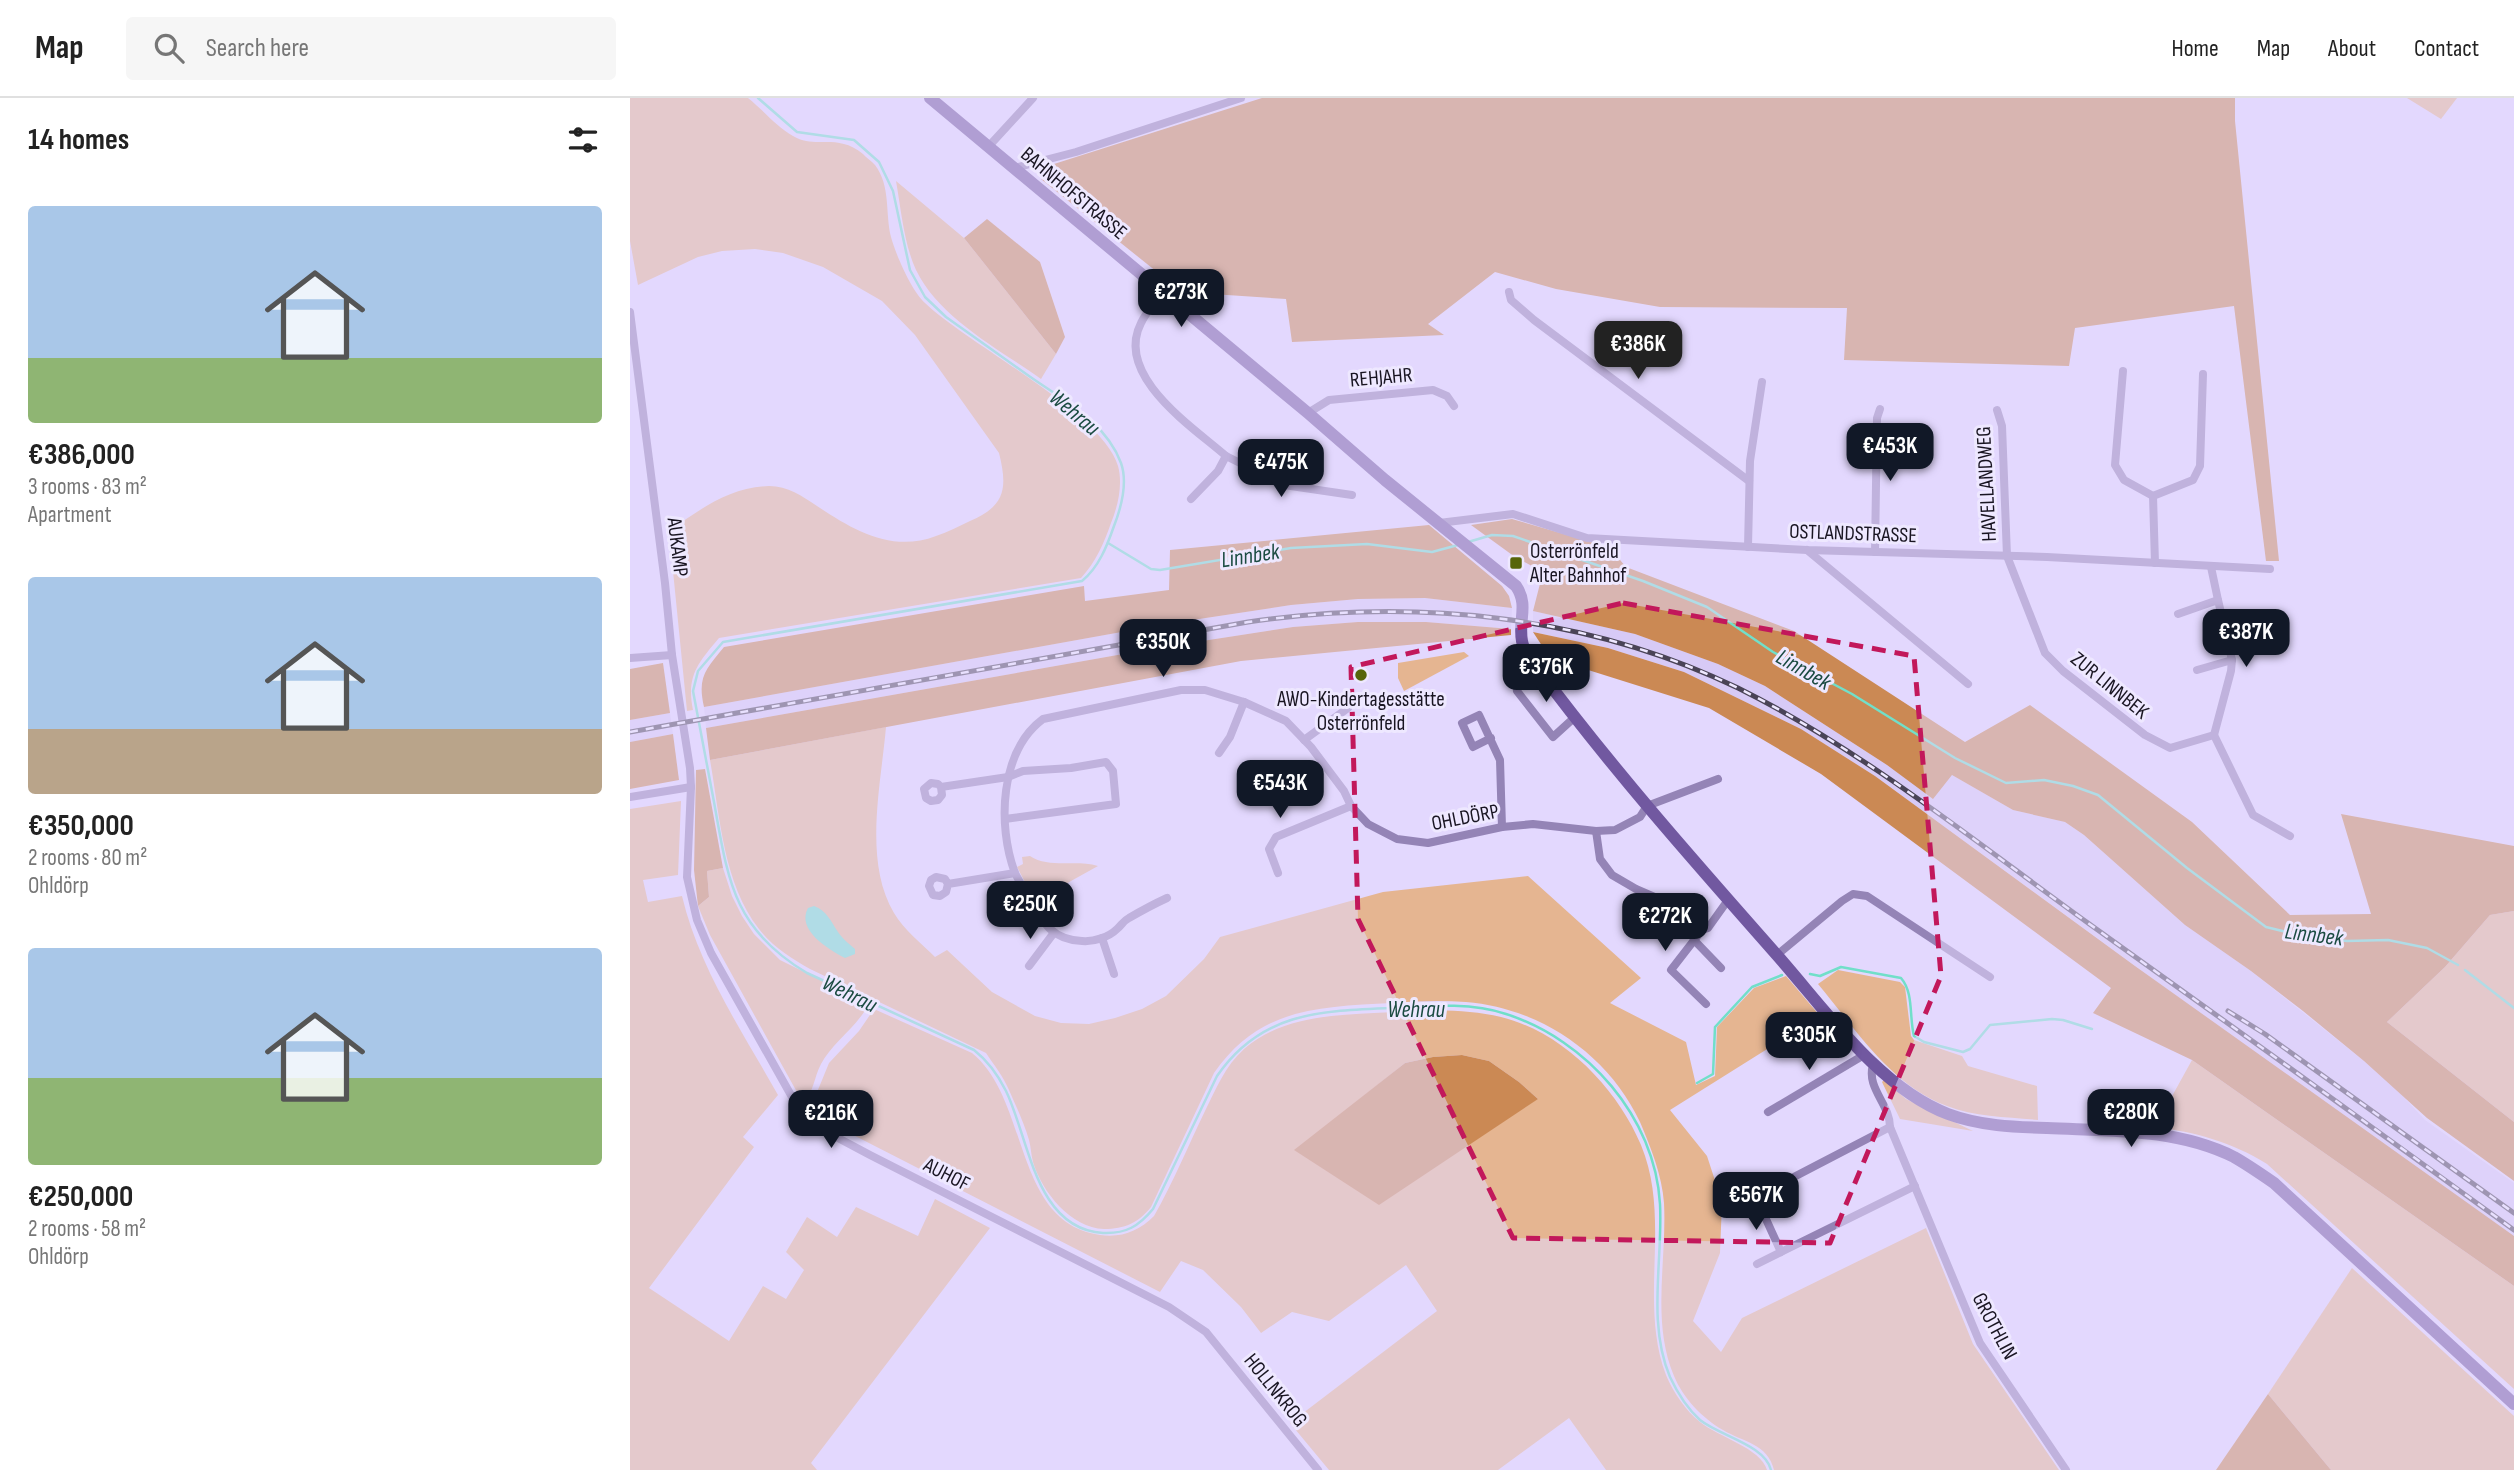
<!DOCTYPE html>
<html lang="en">
<head>
<meta charset="utf-8">
<style>
	:root { --surface:#fff; --page:#f6f6f6; --text:#222; --muted:#767676; --line:#e0e0e0; --accent:#111827 }
	body { margin:0; font-family:"Sofia Sans Condensed",sans-serif; background:var(--page); color:var(--text); height:100vh; display:flex; flex-direction:column; font-size:26px; white-space:nowrap }
	* { box-sizing:border-box; margin:0 }
	p { font-size:23px; color:var(--muted) }
	.icon { flex:none; width:38px; height:38px; fill:none; stroke:currentColor; stroke-width:2; stroke-linecap:round; stroke-linejoin:round }
	.map { position:relative; flex:1; overflow:hidden }
	.details { display:flex; flex-direction:column; background:var(--surface); width:630px }
	.details>* { flex:none }
	.price { position:absolute; translate:-50% -60px; padding:0 16px; border-radius:14px; background:var(--accent); color:#fff; font-size:23px; line-height:46px; filter:drop-shadow(0 2px 4px #0008) }
	.price::after { content:''; position:absolute; left:50%; top:42px; width:21px; height:16px; margin-left:-10px; background:inherit; clip-path:polygon(0 0,100% 0,50% 100%) }
	.price.on { background:#222; color:#fff }
	ul { padding:0; list-style:none }
	li { display:grid; align-content:center; gap:14px; height:371px; padding:0 28px }
	li span { display:grid; place-items:center; height:217px; border-radius:7px; color:#555 }
	li>.icon { margin-inline-start:auto }
	span .icon { width:126px; height:126px; fill:#fffc; stroke-width:1 }
	li b { font-size:30px }
	h2 { display:flex; justify-content:space-between; align-items:center; height:84px; padding:0 28px; font-size:30px }
	header { display:flex; align-items:center; gap:42px; box-sizing:border-box; height:98px; padding:0 35px; background:var(--surface); border-bottom:2px solid var(--line) }
	header strong { font-size:33px }
	nav { display:flex; gap:38px; margin-inline-start:auto; font-size:24px }
	.search { width:490px; height:63px; background:var(--page); display:flex; align-items:center; gap:18px; box-sizing:border-box; padding:0 24px; border-radius:7px; color:var(--muted); font-size:26px }
	main { display:flex; flex:1; min-height:0 }
	.map>svg:first-child { display:block }
	.built { fill:#d7caf6 }
	.green { fill:#e5b591; fill-rule:evenodd }
	.forest { fill:#cb8954 }
	.water { fill:#71dfc9 }
	.lines { fill:none; stroke-linecap:round; stroke-linejoin:round }
	.stream { stroke:#71dfc9; stroke-width:2.5 }
	.minor { stroke:#9484b6; stroke-width:8 }
	.secondary { stroke:#7158a0; stroke-width:12 }
	.rail-casing { stroke:#4a4457; stroke-width:5 }
	.rail { stroke:#eee8ff; stroke-width:2.5; stroke-dasharray:8; stroke-linecap:butt }
	.marked { fill:none; stroke:#c2185b; stroke-width:5; stroke-dasharray:14 9; stroke-linejoin:round }
	.poi-dot { fill:#57650a; stroke:#eee8ff; stroke-width:2.5 }
	.labels { text-anchor:middle; stroke-width:6; stroke-linejoin:round; paint-order:stroke }
	.street-label { font-size:21px; fill:#191522; stroke:#eee8ff }
	.poi-label { font-size:21px; fill:#191522; stroke:#eee8ff; text-anchor:start }
	.water-label { font-size:23px; font-style:italic; fill:#1b4b42; stroke:#eee8ff }
</style>
</head>
<body>
<header>
<strong>Map</strong>
<div class="search"><svg class="icon" aria-label="search" viewBox="0 0 24 24"><circle cx="10" cy="10" r="6"/><path d="M15 15l6 6"/></svg>Search here</div>
<nav><a>Home</a><a>Map</a><a>About</a><a>Contact</a></nav>
</header>
<main>
<section class="details">
<h2>14 homes<svg class="icon" aria-label="filters" viewBox="0 0 24 24"><path d="M4 7h16M4 17h16"/><circle cx="9" cy="7" r="2"/><circle cx="15" cy="17" r="2"/></svg></h2>
<ul>
<li><span style="background:linear-gradient(#a9c7e8 70%,#8fb573 0)"><svg class="icon" aria-label="home" viewBox="0 0 24 24"><path d="M3 11l9-7 9 7M6 9v11h12V9"/></svg></span><div><b>€386,000</b><p>3 rooms · 83 m²</p><p>Apartment</p></div></li>
<li><span style="background:linear-gradient(#a9c7e8 70%,#b9a48a 0)"><svg class="icon" aria-label="home" viewBox="0 0 24 24"><path d="M3 11l9-7 9 7M6 9v11h12V9"/></svg></span><div><b>€350,000</b><p>2 rooms · 80 m²</p><p>Ohldörp</p></div></li>
<li><span style="background:linear-gradient(#a9c7e8 60%,#8fb573 0)"><svg class="icon" aria-label="home" viewBox="0 0 24 24"><path d="M3 11l9-7 9 7M6 9v11h12V9"/></svg></span><div><b>€250,000</b><p>2 rooms · 58 m²</p><p>Ohldörp</p></div></li>
</ul>
</section>
<div class="map">
<svg width="1884" height="1372" viewBox="0 0 1884 1372">
	<rect width="100%" height="100%" fill="#e3d8fe"/>
	<!-- built -->
	<g class="built">
		<polygon points="795,500 882,510 881,531 796,524 729,524 663,529 527,550 76,630 74,609 536,526 661,507 728,501"/>
		<polygon points="903,513 1005,536 1088,566 1135,588 1257,667 1303,699 1322,677 1383,712 1435,724 1454,737 1555,827 1621,873 1734,963 1767,992 1795,1022 1884,1085 1884,1138 1667,986 1245,678 1171,631 1054,574 978,550 903,534"/>
		<polygon points="40,615 43,636 0,644 0,622"/>
	</g>
	<!-- green -->
	<g class="green">
		<path d="M0 0H118C133 12 147 29 163 38 186 52 206 34 233 56 236 60 242 63 245 67 261 88 255 115 261 139 266 157 281 192 295 205 339 247 473 315 488 368 493 386 488 408 481 425 474 445 466 464 451 480L89 540C68 565 56 578 63 612L57 613 39 433C71 411 99 389 139 388 158 388 172 398 187 408 223 432 262 455 306 438 318 434 329 428 340 423 375 408 378 391 369 355L285 237 252 203 193 169 153 155 125 151 92 153 68 159 8 187 0 143Z"/>
		<polygon points="1777,0 1827,0 1811,21"/>
		<path d="M266 83 334 140 426 256 411 281C369 251 309 220 286 172 274 146 271 111 266 83Z"/>
		<polygon points="834,554 839,558 774,593 768,580 768,565"/>
		<path d="M256 629C251 687 233 763 264 815 274 832 292 846 305 859L317 852 362 894 405 918 431 925 459 926 485 920 512 911 536 898 574 861 590 839 753 794 898 778 1011 880 980 905 1056 944 1066 987 1085 978 1087 929 1124 890 1156 878 1190 918 1040 1012 1077 1058 1092 1104 1090 1155 1063 1223 1091 1254 1112 1220 1296 1130 1343 1246 1429 1372H1144C1138 1346 1113 1344 1093 1332 1072 1320 1053 1300 1044 1278 1021 1224 1037 1162 1034 1105 1032 1077 1021 1050 1010 1024 978 956 910 910 836 904 811 902 787 903 762 905 689 909 630 909 584 975L521 1109C508 1125 495 1131 474 1131 441 1130 412 1094 403 1064 401 1057 401 1049 399 1042 394 1025 386 1008 379 992 373 978 364 967 356 955L180 871C161 860 143 849 129 831 93 785 90 718 80 662Z"/>
		<path d="M51 703 48 777 13 782 18 804 52 798C69 870 112 933 148 997L113 1039 124 1049 19 1190 99 1243 133 1188 156 1201 174 1172 156 1154 177 1119 207 1139 226 1109 288 1138 305 1101 360 1130 181 1365 187 1372H0V711Z"/>
		<path d="M400 758C420 771 446 761 468 768L405 803 387 769 393 766 392 759Z"/>
		<path d="M93 770 102 798 112 818 124 836 150 862 239 906C226 930 202 945 191 966 184 979 184 994 173 1005L80 837 68 808 79 799 77 773Z"/>
		<polygon points="1884,813 1884,1024 1757,924 1815,869 1860,817"/>
		<path d="M1208 872 1270 884 1275 889 1281 938 1284 942 1332 958 1338 968 1407 988 1408 1022C1378 1019 1345 1019 1317 1008 1260 987 1225 930 1188 886Z"/>
		<path d="M244 911 342 955C400 1002 383 1125 470 1137 492 1140 509 1133 524 1118 543 1085 558 1048 575 1013 586 991 595 968 614 951 649 920 700 917 744 915 786 913 830 909 871 919 933 934 987 990 1011 1047 1042 1122 1008 1203 1036 1277 1043 1294 1056 1313 1070 1324 1088 1339 1131 1350 1137 1372H976L939 1320 868 1372H699L660 1325 807 1213 776 1167 699 1223 662 1214 631 1235 611 1209 573 1172 551 1163 530 1194 192 1021 178 1012 183 1004 199 965 229 933ZM832 957 859 963 889 984 908 1001 665 1053 775 965 803 959Z"/>
		<path d="M1562 962 1884 1188V1291L1637 1066C1602 1044 1565 1034 1525 1029Z"/>
		<polygon points="1254,982 1276,1001 1343,1033 1270,1021 1252,984"/>
		<polygon points="1722,1170 1884,1318 1884,1372 1701,1372 1638,1296"/>
	</g>
	<!-- forest -->
	<g class="forest">
		<polygon points="632,0 1605,0 1605,23 1649,463 1636,463 1604,208 1445,230 1439,268 1214,262 1217,210 1030,209 926,191 865,174 798,226 814,237 662,244 656,201 552,194 411,81 424,66"/>
		<polygon points="357,121 410,164 435,239 426,256 334,140"/>
		<polygon points="882,421 979,449 996,469 1164,533 1335,644 1400,607 1562,724 1660,817 1741,816 1711,716 1884,748 1884,813 1860,817 1815,869 1757,924 1884,1024 1884,1083 1797,1020 1734,963 1673,913 1621,873 1555,827 1454,737 1435,724 1383,712 1322,677 1303,701 1257,667 1135,588 1088,566 1005,536 903,513 913,474 885,459 841,427"/>
		<path d="M799 427 872 488 879 498 882 510 795 500 728 501 661 507 536 526 74 609C67 579 76 571 94 549L454 488 455 503 539 492 540 452Z"/>
		<polygon points="728,524 796,524 881,531 881,537 611,563 80,662 76,630 527,550 663,529"/>
		<polygon points="903,534 978,550 1054,574 1171,631 1245,678 1505,868 1884,1138 1884,1188 1562,962 1463,915 1481,890 1191,676 1079,610 920,560"/>
		<polygon points="33,565 40,615 0,622 0,571"/>
		<polygon points="43,636 49,682 0,691 0,644"/>
		<polygon points="75,671 93,770 77,773 79,799 68,808 64,772 66,672"/>
		<polygon points="832,957 859,963 889,984 908,1001 749,1107 664,1052 775,965 803,959"/>
		<polygon points="1638,1296 1701,1372 1586,1372"/>
	</g>
	<!-- water -->
	<path class="water" d="M184 808C197 813 200 822 208 834 212 840 219 846 225 851V856L215 860C198 851 166 832 178 810Z"/>
	<g class="lines">
		<!-- stream -->
		<g class="stream">
			<path d="M128 0 167 34 224 42 249 64 263 93 280 172 295 199 316 219C344 239 371 258 399 278 433 302 476 324 491 365 498 385 491 410 484 428 477 448 469 469 452 483L93 544 68 573 63 593C70 630 77 667 84 704 98 782 103 831 177 875L344 952C358 963 368 977 376 993 399 1040 405 1131 473 1135 496 1136 509 1128 523 1111L587 978C631 914 690 913 760 910 797 908 840 904 876 916 957 942 1025 1019 1030 1106 1033 1162 1017 1225 1040 1279 1047 1294 1058 1311 1070 1322 1090 1338 1135 1347 1141 1372"/>
			<polyline points="838,444 862,437 883,438 1013,483 1077,509 1143,554 1222,596 1325,660 1376,685 1414,682 1443,688 1468,697 1557,770 1636,829 1673,838 1717,843 1758,842 1797,850 1828,867"/>
			<polyline points="478,445 521,471 530,472 661,450 737,446 802,454 828,447"/>
			<polyline points="1835,872 1884,910"/>
			<path d="M1180 876 1190 878 1211 869 1271 880C1284 895 1279 919 1284 938L1294 944 1333 954 1340 951 1360 927 1422 921 1433 922 1462 931"/>
			<polyline points="1067,985 1083,976 1085,929 1122,889 1152,877"/>
		</g>
		<!-- minor -->
		<g class="minor">
			<polyline points="359,48 403,0"/>
			<polyline points="385,70 446,54 611,0"/>
			<path d="M533 194C526 204 516 214 511 225 484 278 563 329 596 358L588 373 561 401"/>
			<polyline points="879,194 881,202 904,222 1119,383"/>
			<polyline points="0,214 35,485 42,557 60,670 61,689 57,779 67,822 81,855 171,1015 178,1024 240,1057 539,1209 576,1234 688,1372"/>
			<polyline points="1493,273 1485,367 1494,382 1523,398"/>
			<polyline points="1367,312 1372,328 1377,458 1415,555 1433,573 1515,637 1540,650 1584,637 1623,717 1660,738"/>
			<polyline points="678,315 699,302 803,292 817,298 824,308"/>
			<polyline points="596,358 654,387 722,397"/>
			<polyline points="809,425 883,416 957,440 1177,452 1417,459 1640,471"/>
			<polyline points="1118,449 1120,363 1132,284"/>
			<polyline points="1177,452 1338,586"/>
			<polyline points="1245,454 1247,320 1250,311"/>
			<polyline points="1525,465 1523,398 1563,382 1570,368 1573,276"/>
			<polyline points="1581,469 1588,502"/>
			<polyline points="1548,516 1588,502 1602,562"/>
			<polyline points="0,560 42,557"/>
			<polyline points="1567,572 1602,562 1601,573 1584,637"/>
			<polyline points="887,593 923,639 945,619"/>
			<polyline points="861,640 843,649 832,625 849,617 870,662 872,729"/>
			<polyline points="674,642 718,610"/>
			<polyline points="589,655 600,639 614,604"/>
			<polyline points="311,689 312,697 308,702 301,703 296,700 294,691 301,685 308,686 311,689 378,679 393,673 441,670 476,664 483,673 486,706 375,721"/>
			<polyline points="0,699 61,689"/>
			<polyline points="966,733 970,761 982,777 1006,791 1043,807 1072,832"/>
			<polyline points="648,775 639,751 646,739 721,708"/>
			<polyline points="318,786 315,781 306,779 301,782 299,788 303,797 310,798 316,794 318,786 385,775"/>
			<path d="M537 800C524 806 511 813 499 820 493 823 492 827 487 831 479 839 464 844 452 843 421 842 412 823 398 799 394 791 389 783 385 775 367 727 370 653 413 621L551 592H575L614 604 656 623 681 649 714 693 721 708 738 726 767 741 798 745 872 729 903 726 966 733 985 732 1010 719 1017 708 1088 681"/>
			<polyline points="472,840 484,876"/>
			<polyline points="1064,842 1091,870"/>
			<polyline points="1147,857 1212,803 1223,796 1237,798 1360,879"/>
			<polyline points="399,868 423,836"/>
			<polyline points="1076,906 1041,872 1072,832 1078,830 1098,802"/>
			<path d="M1243 967C1236 990 1260 1006 1260 1029L1350 1245 1436 1372"/>
			<polyline points="1138,1014 1234,957"/>
			<polyline points="1260,1029 1135,1094 1130,1108 1151,1154 1285,1088"/>
			<polyline points="1127,1166 1151,1154"/>
		</g>
		<!-- secondary -->
		<path class="secondary" d="M300 0 678 315 755 382 886 488C899 507 888 522 892 543 893 552 900 559 905 567 980 668 1063 762 1146 856 1194 910 1249 990 1318 1016 1350 1028 1384 1029 1417 1030 1480 1033 1546 1030 1604 1059 1618 1067 1631 1076 1644 1085L1884 1306"/>
		<defs>
			<g id="rail">
				<path d="M0 634 618 524C784 500 955 516 1108 590 1231 651 1347 745 1458 825 1600 927 1743 1029 1884 1132"/>
				<polyline points="1598,913 1635,936 1884,1115"/>
			</g>
		</defs>
		<!-- rail casing -->
		<use href="#rail" class="rail-casing"/>
		<!-- rail -->
		<use href="#rail" class="rail"/>
	</g>
	<!-- marked area -->
	<path d="M0 0H1884V1372H0ZM993 505 1284 558 1311 878 1200 1145 883 1140 728 821 721 569Z" fill="#e3d8fe" fill-opacity=".55" fill-rule="evenodd"/>
	<path class="marked" d="M993 505 1284 558 1311 878 1200 1145 883 1140 728 821 721 569Z"/>
	<!-- markers -->
	<g class="poi-dot">
		<rect x="879" y="458" width="14" height="14" rx="3.5"/>
		<circle cx="731" cy="577" r="7"/>
	</g>
	<g class="labels">
		<!-- street labels -->
		<g class="street-label">
			<text transform="translate(444 95) rotate(40)" y="7">BAHNHOFSTRASSE</text>
			<text transform="translate(751 279) rotate(-5)" y="7">REHJAHR</text>
			<text transform="translate(1356 386) rotate(-93)" y="7">HAVELLANDWEG</text>
			<text transform="translate(1223 435) rotate(2)" y="7">OSTLANDSTRASSE</text>
			<text transform="translate(48 449) rotate(83)" y="7">AUKAMP</text>
			<text transform="translate(1480 587) rotate(39)" y="7">ZUR LINNBEK</text>
			<text transform="translate(835 719) rotate(-11)" y="7">OHLDÖRP</text>
			<text transform="translate(317 1076) rotate(27)" y="7">AUHOF</text>
			<text transform="translate(1365 1228) rotate(62)" y="7">GROTHLIN</text>
			<text transform="translate(646 1292) rotate(51)" y="7">HOLLNKROG</text>
		</g>
		<!-- poi labels -->
		<g class="poi-label">
			<text x="900" y="460">Osterrönfeld<tspan x="900" dy="24">Alter Bahnhof</tspan></text>
			<text x="731" y="608" text-anchor="middle">AWO-Kindertagesstätte<tspan x="731" dy="24">Osterrönfeld</tspan></text>
		</g>
		<!-- water labels -->
		<g class="water-label">
			<text transform="translate(445 314) rotate(40)" y="8">Wehrau</text>
			<text transform="translate(620 457) rotate(-9)" y="8">Linnbek</text>
			<text transform="translate(1174 571) rotate(30)" y="8">Linnbek</text>
			<text transform="translate(1684 836) rotate(7)" y="8">Linnbek</text>
			<text transform="translate(220 895) rotate(26)" y="8">Wehrau</text>
			<text x="786" y="919">Wehrau</text>
		</g>
	</g>
</svg>
<b class="price" style="left:551px;top:231px">€273K</b>
<b class="price on" style="left:1008px;top:283px">€386K</b>
<b class="price" style="left:1260px;top:385px">€453K</b>
<b class="price" style="left:651px;top:401px">€475K</b>
<b class="price" style="left:1616px;top:571px">€387K</b>
<b class="price" style="left:533px;top:581px">€350K</b>
<b class="price" style="left:916px;top:606px">€376K</b>
<b class="price" style="left:650px;top:722px">€543K</b>
<b class="price" style="left:400px;top:843px">€250K</b>
<b class="price" style="left:1035px;top:855px">€272K</b>
<b class="price" style="left:1179px;top:974px">€305K</b>
<b class="price" style="left:1501px;top:1051px">€280K</b>
<b class="price" style="left:201px;top:1052px">€216K</b>
<b class="price" style="left:1126px;top:1134px">€567K</b>
</div>
</main>
</body>
</html>
